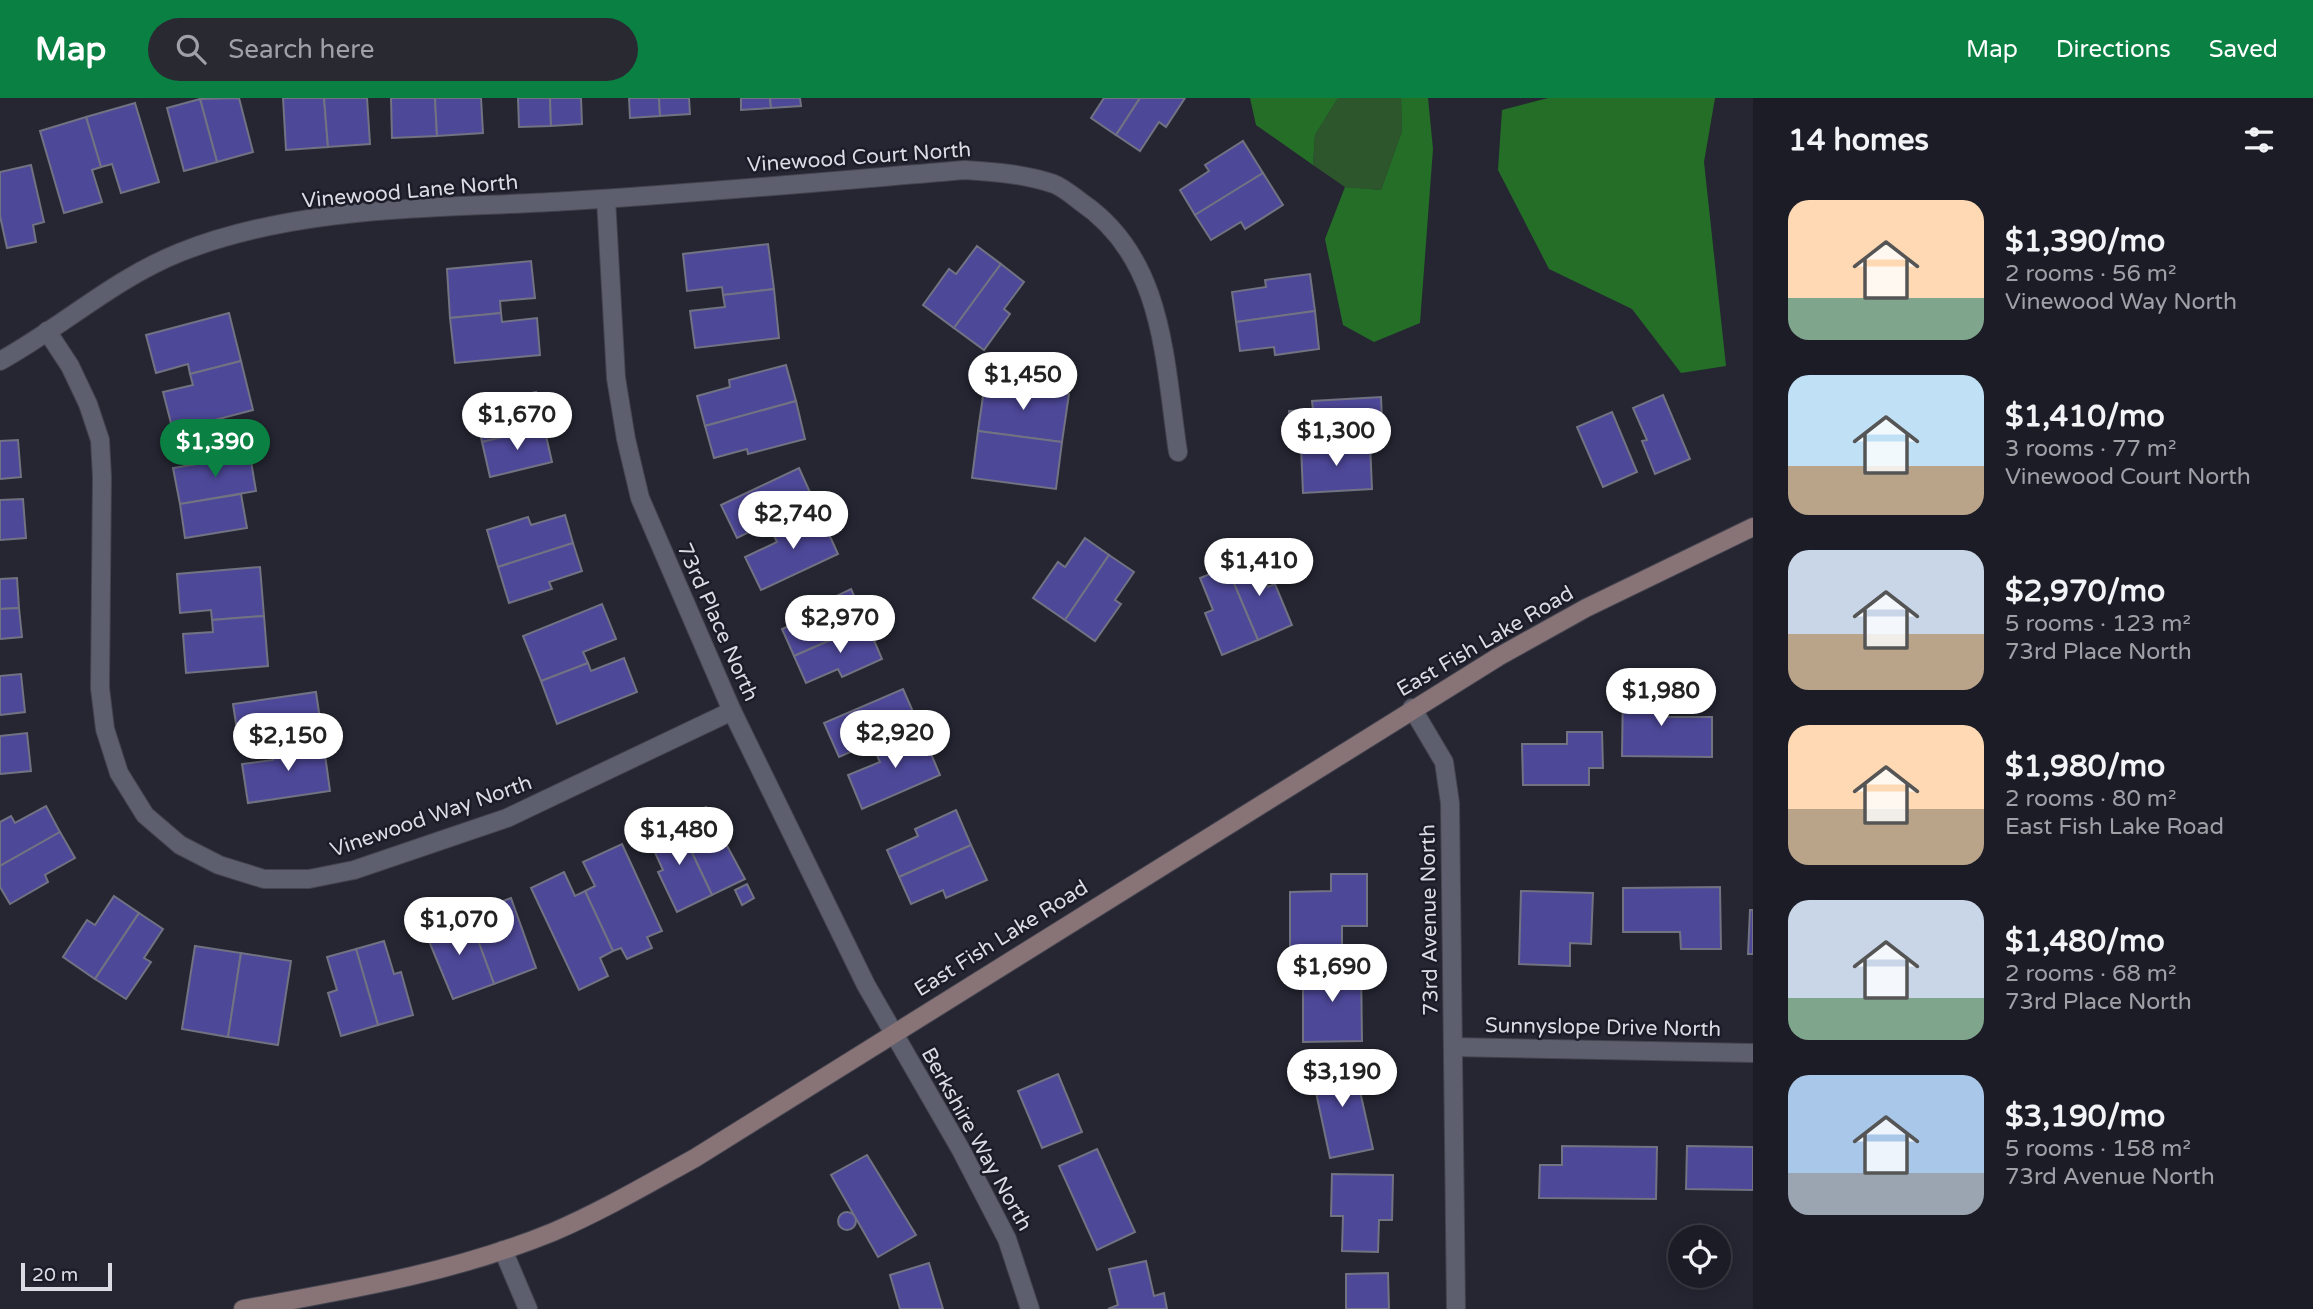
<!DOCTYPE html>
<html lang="en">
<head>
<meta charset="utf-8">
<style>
	:root { --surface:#1c1c26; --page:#292932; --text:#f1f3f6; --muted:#a0a1a7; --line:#3a3a43; --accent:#0b8043 }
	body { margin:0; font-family:"Varela Round",sans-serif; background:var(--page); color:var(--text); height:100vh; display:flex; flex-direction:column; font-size:26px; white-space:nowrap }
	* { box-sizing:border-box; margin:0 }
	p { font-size:23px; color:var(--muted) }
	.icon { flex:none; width:38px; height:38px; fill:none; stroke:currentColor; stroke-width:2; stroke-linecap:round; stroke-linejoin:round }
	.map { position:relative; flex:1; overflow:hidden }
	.panel { display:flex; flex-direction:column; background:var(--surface); width:560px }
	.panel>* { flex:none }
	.controls { position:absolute; left:1668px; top:1127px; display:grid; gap:14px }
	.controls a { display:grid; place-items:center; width:63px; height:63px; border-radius:50%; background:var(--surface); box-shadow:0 4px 18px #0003,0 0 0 2px var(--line); font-size:35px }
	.scale { position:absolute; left:21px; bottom:18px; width:91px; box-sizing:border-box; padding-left:7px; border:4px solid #dadbe3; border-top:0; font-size:19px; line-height:24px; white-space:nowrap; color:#dadbe3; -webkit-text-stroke:5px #1c1c29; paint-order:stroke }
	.price { position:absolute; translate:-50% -60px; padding:0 16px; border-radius:24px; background:#fff; color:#222; font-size:23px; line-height:46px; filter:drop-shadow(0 2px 4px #0008) }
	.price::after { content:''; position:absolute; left:50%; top:42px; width:21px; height:16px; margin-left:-10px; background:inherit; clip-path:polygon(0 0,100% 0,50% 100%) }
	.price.on { background:var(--accent); color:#fff }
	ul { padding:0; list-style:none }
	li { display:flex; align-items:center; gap:21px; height:175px; padding:0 35px }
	li span { display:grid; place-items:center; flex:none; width:196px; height:140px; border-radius:21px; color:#555 }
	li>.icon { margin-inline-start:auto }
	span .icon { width:84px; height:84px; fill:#fffc; stroke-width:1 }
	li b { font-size:30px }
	h2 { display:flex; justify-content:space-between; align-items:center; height:84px; padding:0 35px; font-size:30px }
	header { display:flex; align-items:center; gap:42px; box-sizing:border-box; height:98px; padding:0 35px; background:var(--accent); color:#fff }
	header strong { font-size:33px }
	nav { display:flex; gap:38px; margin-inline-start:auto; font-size:24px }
	.search { width:490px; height:63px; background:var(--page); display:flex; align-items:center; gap:18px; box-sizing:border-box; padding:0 24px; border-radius:38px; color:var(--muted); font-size:26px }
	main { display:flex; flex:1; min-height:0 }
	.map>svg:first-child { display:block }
	.green { fill:#2e562d }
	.forest { fill:#256e27 }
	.building { fill:#4e4899; stroke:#717282; stroke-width:2 }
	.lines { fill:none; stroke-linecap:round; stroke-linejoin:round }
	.street-casing { stroke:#44444f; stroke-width:20 }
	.secondary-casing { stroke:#44444f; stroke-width:20 }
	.street { stroke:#5e5f6e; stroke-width:18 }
	.secondary { stroke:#887377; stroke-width:18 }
	.labels { text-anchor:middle; stroke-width:5; stroke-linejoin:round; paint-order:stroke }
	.street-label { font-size:21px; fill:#dadbe3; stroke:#1c1c29 }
</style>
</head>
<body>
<header>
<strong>Map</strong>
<div class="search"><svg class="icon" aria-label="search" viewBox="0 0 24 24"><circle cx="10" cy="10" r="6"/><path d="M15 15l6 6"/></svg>Search here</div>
<nav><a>Map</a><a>Directions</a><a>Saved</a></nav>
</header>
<main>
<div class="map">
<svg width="1753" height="1211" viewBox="0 0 1753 1211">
	<rect width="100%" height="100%" fill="#262633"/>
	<!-- green -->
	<polygon class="green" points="1338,0 1401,0 1402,33 1381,92 1345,89 1313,67 1315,37"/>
	<!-- forest -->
	<g class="forest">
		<polygon points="1250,0 1338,0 1315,37 1313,67 1256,27"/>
		<polygon points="1401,0 1428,0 1433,51 1420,225 1374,244 1343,227 1325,141 1345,89 1381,92 1402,33"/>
		<polygon points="1548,0 1715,0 1704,64 1726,268 1681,275 1632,211 1549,171 1498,72 1502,12"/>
	</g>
	<!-- building -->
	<g class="building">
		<polygon points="239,0 253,54 217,64 200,1"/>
		<polygon points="283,0 324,0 328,49 286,52"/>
		<polygon points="324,0 367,0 370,46 328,49"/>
		<polygon points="391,0 435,0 437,38 392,40"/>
		<polygon points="435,0 481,0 483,35 437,38"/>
		<polygon points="518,0 550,0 551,28 519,29"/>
		<polygon points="550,0 581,0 582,26 551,28"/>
		<polygon points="629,0 659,0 660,18 630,20"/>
		<polygon points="659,0 689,0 690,16 660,18"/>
		<polygon points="741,0 770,0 771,10 741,12"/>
		<polygon points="770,0 800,0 801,8 771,10"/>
		<polygon points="1104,0 1140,0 1116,37 1091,20"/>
		<polygon points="1140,0 1185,0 1166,29 1159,24 1140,53 1116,37"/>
		<polygon points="200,1 217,64 184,73 167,10"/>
		<polygon points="135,5 159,84 121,95 112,66 101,69 86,19"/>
		<polygon points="86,19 101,69 92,72 102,104 64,115 40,33"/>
		<polygon points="1243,43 1263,75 1195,117 1180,92 1209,73 1205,67"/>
		<polygon points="31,67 44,124 33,127 36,144 7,150 0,118 0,74"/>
		<polygon points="1263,75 1283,107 1245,131 1241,124 1211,142 1195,117"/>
		<polygon points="768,146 774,191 723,197 722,189 687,193 683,156"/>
		<polygon points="977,148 1001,166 954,230 923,207 949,171 956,176"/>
		<polygon points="531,163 535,200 500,203 501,215 450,220 447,171"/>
		<polygon points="1001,166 1024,184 1004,211 1010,216 984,252 954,230"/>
		<polygon points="1310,176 1315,213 1236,224 1232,194 1266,189 1265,182"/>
		<polygon points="774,191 779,240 695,250 690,213 725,209 723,197"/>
		<polygon points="1315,213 1319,251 1275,257 1274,249 1240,253 1236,224"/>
		<polygon points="229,215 241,263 190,276 188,266 156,275 146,237"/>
		<polygon points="501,215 502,224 537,220 540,257 455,265 450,220"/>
		<polygon points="241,263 253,312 173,333 163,294 193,287 190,276"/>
		<polygon points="786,267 796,303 705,328 697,298 730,289 729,282"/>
		<polygon points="985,284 1069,296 1062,344 978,333"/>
		<polygon points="536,294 544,329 482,344 474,309"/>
		<polygon points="1663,297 1690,361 1655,376 1642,343 1647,342 1633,310"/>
		<polygon points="1381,299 1382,324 1369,324 1370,345 1290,349 1289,313 1313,312 1312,303"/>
		<polygon points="796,303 805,341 748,356 747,351 714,360 705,328"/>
		<polygon points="1612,314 1637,374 1603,389 1577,329"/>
		<polygon points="544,329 552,364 490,379 482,344"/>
		<polygon points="978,333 1062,344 1056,391 972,380"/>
		<polygon points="18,342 21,379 0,381 0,343"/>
		<polygon points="1370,345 1372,391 1303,395 1301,348"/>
		<polygon points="250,357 256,393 180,406 173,370"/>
		<polygon points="799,370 818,412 772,433 768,425 737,440 721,407"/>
		<polygon points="241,396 247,430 185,440 180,406"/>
		<polygon points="23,401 26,440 0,442 0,402"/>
		<polygon points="818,412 838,456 761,492 745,459 777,444 772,433"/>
		<polygon points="565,417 573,445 498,469 487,432 528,419 531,427"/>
		<polygon points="1085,440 1109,457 1065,522 1033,500 1058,464 1065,469"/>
		<polygon points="573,445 582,473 549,484 552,491 509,505 498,469"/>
		<polygon points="1109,457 1134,474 1115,502 1121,506 1095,543 1065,522"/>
		<polygon points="1255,457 1268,489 1275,486 1292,527 1258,542 1227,469"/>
		<polygon points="260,469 264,518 212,522 211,512 180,515 177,476"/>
		<polygon points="1227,469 1258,542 1222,557 1205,515 1213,512 1200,480"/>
		<polygon points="17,480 19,510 0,511 0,481"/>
		<polygon points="851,491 867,526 794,558 782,531 814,517 811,510"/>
		<polygon points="602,506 616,541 583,554 588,565 541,583 523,538"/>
		<polygon points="19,510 22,539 0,541 0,511"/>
		<polygon points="264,518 268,568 186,575 183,536 213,534 212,522"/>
		<polygon points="867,526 882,561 842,579 838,571 806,585 794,558"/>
		<polygon points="624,560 637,594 557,626 541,583 588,565 591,573"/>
		<polygon points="21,576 25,614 0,617 0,578"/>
		<polygon points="1623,589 1665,589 1665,619 1712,619 1712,659 1622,658"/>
		<polygon points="903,591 921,632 875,653 871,645 839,659 824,625"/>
		<polygon points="316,594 323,642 271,650 270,640 239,645 233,606"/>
		<polygon points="921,632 940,677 862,711 848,677 880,664 875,653"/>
		<polygon points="1567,634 1602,634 1603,670 1589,670 1589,687 1523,687 1522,646 1567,646"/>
		<polygon points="27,635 31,673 0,676 0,638"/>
		<polygon points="323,642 330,693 248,705 242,666 273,662 271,650"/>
		<polygon points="46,708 60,734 0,768 0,724 11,718 15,725"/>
		<polygon points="706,709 745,781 712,797 677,723"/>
		<polygon points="956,712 971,747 899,779 887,752 918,738 915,731"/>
		<polygon points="677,723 712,797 677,814 658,774 663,772 647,737"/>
		<polygon points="60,734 75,760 45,777 48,784 10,806 0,789 0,768"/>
		<polygon points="622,746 662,833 647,839 652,850 627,861 621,850 613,853 585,793 595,788 583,764"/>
		<polygon points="971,747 987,782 946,800 943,792 911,806 899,779"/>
		<polygon points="564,774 575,798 585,793 613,853 600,860 608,878 579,892 531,790"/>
		<polygon points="1331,776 1367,776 1367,828 1342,828 1342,850 1290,850 1290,794 1331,793"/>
		<polygon points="747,786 754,800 742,807 735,792"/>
		<polygon points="1720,789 1721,851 1681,851 1680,834 1623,834 1623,790"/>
		<polygon points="1521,793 1593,795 1591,846 1570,845 1570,868 1519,866"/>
		<polygon points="114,798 139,815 95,881 63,859 87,822 95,827"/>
		<polygon points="511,800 536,870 494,886 472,826 484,822 480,812"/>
		<polygon points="1750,812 1753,812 1753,856 1748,856"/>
		<polygon points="139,815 163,831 144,860 151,864 126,901 95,881"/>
		<polygon points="457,819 461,830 472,826 494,886 453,901 424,831"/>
		<polygon points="384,843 394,876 401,874 413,917 378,927 356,851"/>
		<polygon points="195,848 241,855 228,939 182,931"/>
		<polygon points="356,851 378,927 341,938 328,895 337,892 327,859"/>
		<polygon points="241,855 291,863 278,947 228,939"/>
		<polygon points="1361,868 1362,943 1303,944 1303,869"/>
		<polygon points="1353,962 1373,1051 1330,1060 1311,971"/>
		<polygon points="1058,976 1082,1034 1042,1050 1018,993"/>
		<polygon points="1562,1048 1657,1049 1656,1101 1539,1100 1540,1067 1562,1067"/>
		<polygon points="1687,1048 1753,1049 1753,1092 1686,1091"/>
		<polygon points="1097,1051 1135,1134 1097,1152 1059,1068"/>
		<polygon points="867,1057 916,1137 878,1159 831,1077"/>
		<polygon points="1332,1076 1393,1077 1392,1122 1379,1122 1378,1154 1342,1153 1343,1118 1331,1118"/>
		<circle cx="847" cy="1123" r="9"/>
		<polygon points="1146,1163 1154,1198 1164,1195 1167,1211 1108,1211 1118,1207 1109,1171"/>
		<polygon points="929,1165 943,1211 900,1211 890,1177"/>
		<polygon points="1388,1175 1389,1211 1346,1211 1346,1176"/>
	</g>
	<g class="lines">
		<defs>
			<g id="street">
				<polyline points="606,101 616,280 626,341 640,400 732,613 866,887 961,1052 1007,1141 1030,1211"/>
				<polyline points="47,233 70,268 88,306 100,342 102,379 100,590 105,631 119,675 145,717 180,747 219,767 264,781 309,781 354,772 507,720 732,613"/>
				<path d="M0 263C62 229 115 180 181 154 303 106 441 111 569 103 701 95 833 83 965 72 995 74 1025 76 1054 86 1064 90 1073 98 1081 104 1165 161 1164 263 1178 354"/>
				<polyline points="1412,610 1444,664 1450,705 1456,1211"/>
				<polyline points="1453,949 1753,955"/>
				<polyline points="503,1152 528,1211"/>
			</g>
			<path id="secondary" d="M243 1211C348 1192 453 1175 553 1134 602 1113 648 1086 695 1060L1498 559 1586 510 1753 429"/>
		</defs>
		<!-- street casing -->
		<use href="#street" class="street-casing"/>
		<!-- secondary casing -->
		<use href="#secondary" class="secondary-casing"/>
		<!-- street -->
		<use href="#street" class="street"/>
		<!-- secondary -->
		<use href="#secondary" class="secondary"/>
	</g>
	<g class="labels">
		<!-- street labels -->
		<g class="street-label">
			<text transform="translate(859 59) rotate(-4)" y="7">Vinewood Court North</text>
			<text transform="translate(410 93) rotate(-5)" y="7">Vinewood Lane North</text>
			<text transform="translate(718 524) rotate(66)" y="7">73rd Place North</text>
			<text transform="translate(1485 543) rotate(-30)" y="7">East Fish Lake Road</text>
			<text transform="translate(431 718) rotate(-19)" y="7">Vinewood Way North</text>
			<text transform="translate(1429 822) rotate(-91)" y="7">73rd Avenue North</text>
			<text transform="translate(1001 840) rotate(-32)" y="7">East Fish Lake Road</text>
			<text transform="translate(1603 929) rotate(1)" y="7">Sunnyslope Drive North</text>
			<text transform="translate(977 1041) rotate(61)" y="7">Berkshire Way North</text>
		</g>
	</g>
</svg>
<div class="controls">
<a><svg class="icon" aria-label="locate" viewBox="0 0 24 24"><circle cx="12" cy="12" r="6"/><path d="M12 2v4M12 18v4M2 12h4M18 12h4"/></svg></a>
</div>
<div class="scale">20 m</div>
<b class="price" style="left:1023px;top:314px">$1,450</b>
<b class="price" style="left:517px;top:354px">$1,670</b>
<b class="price" style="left:1336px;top:370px">$1,300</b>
<b class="price on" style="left:215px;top:381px">$1,390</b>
<b class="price" style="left:793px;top:453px">$2,740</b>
<b class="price" style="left:1259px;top:500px">$1,410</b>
<b class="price" style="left:840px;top:557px">$2,970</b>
<b class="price" style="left:1661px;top:630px">$1,980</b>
<b class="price" style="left:895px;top:672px">$2,920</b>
<b class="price" style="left:288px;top:675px">$2,150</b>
<b class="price" style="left:679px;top:769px">$1,480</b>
<b class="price" style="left:459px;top:859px">$1,070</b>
<b class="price" style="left:1332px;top:906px">$1,690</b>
<b class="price" style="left:1342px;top:1011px">$3,190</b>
</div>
<section class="panel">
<h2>14 homes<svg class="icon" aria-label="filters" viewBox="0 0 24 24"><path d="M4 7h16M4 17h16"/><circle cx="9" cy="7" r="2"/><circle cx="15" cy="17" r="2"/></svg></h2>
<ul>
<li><span style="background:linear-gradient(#ffd9b3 70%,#7fa58c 0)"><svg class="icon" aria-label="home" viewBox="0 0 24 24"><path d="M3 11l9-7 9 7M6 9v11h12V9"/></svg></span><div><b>$1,390/mo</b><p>2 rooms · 56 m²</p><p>Vinewood Way North</p></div></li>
<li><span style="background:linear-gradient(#bfe0f5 65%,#b9a48a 0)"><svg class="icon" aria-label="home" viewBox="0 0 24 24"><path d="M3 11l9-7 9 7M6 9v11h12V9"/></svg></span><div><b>$1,410/mo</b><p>3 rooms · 77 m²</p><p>Vinewood Court North</p></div></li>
<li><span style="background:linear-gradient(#c9d6e8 60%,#b9a48a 0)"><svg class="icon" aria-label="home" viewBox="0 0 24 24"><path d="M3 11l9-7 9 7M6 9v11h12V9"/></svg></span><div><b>$2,970/mo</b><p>5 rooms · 123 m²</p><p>73rd Place North</p></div></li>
<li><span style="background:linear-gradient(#ffd9b3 60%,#b9a48a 0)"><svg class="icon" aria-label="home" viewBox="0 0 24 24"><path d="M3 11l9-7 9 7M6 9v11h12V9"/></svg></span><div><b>$1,980/mo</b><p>2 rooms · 80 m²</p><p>East Fish Lake Road</p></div></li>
<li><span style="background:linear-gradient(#c9d6e8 70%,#7fa58c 0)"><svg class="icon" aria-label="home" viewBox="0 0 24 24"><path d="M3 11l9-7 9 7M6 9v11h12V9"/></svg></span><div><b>$1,480/mo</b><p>2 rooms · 68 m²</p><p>73rd Place North</p></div></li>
<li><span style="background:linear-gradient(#a9c7e8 70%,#9aa5b1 0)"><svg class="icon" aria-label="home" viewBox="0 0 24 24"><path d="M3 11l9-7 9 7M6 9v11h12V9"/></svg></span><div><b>$3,190/mo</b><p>5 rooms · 158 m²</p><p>73rd Avenue North</p></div></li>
</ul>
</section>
</main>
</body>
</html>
